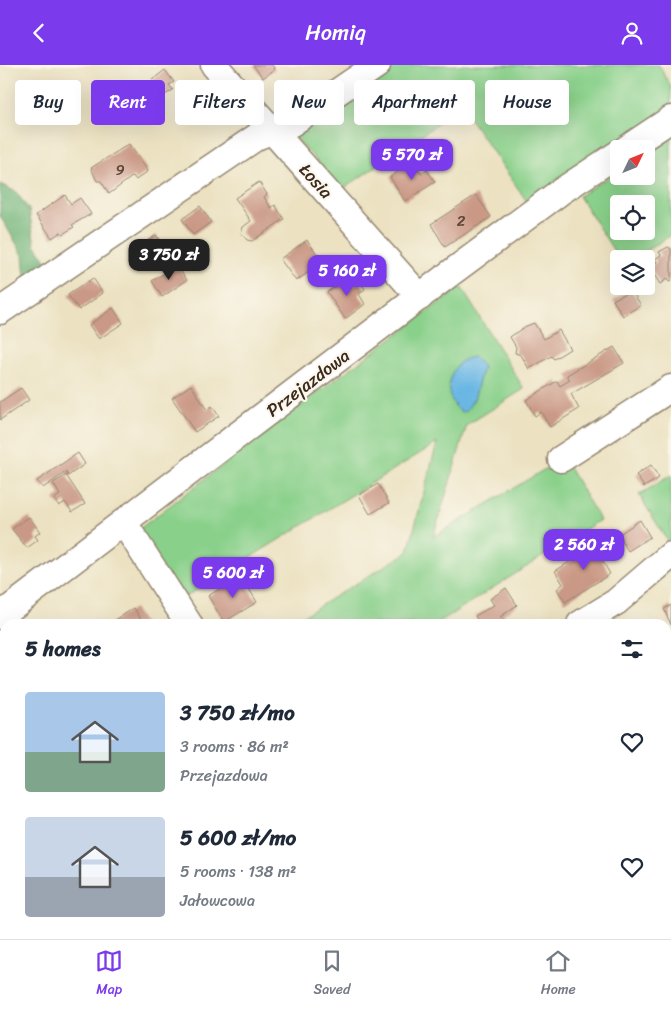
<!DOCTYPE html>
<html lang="en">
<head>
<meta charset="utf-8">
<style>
	:root { --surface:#fff; --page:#f6f6f7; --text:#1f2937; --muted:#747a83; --line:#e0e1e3; --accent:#7c3aed }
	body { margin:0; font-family:Sriracha,sans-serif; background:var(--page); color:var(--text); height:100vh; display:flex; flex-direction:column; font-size:19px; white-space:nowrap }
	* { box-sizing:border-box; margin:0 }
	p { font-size:16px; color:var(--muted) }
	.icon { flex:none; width:28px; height:28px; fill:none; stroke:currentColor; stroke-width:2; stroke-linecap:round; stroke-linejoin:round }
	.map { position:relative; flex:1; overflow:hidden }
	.panel { position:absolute; left:0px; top:554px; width:671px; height:321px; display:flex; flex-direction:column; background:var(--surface); border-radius:15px 15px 0 0; box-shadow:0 5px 20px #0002 }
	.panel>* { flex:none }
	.banner { position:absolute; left:15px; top:15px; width:641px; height:45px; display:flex; gap:10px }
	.needle { width:32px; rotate:47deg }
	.tools { position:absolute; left:610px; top:75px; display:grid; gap:10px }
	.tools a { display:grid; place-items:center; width:45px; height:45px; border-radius:5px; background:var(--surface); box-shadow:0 5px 20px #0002; font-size:25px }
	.price { position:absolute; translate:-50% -42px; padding:0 11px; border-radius:10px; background:var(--accent); color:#fff; font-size:16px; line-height:32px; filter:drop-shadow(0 1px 2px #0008) }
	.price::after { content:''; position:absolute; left:50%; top:30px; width:15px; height:11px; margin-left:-8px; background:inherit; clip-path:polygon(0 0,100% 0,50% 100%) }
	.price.active { background:#222; color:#fff }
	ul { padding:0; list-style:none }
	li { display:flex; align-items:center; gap:15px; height:125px; padding:0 25px }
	li span { display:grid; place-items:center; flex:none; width:140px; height:100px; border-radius:5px; color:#555 }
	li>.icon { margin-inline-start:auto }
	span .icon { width:60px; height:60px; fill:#fffc; stroke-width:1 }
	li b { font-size:21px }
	h2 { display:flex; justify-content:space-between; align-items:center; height:60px; padding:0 25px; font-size:21px }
	.chip { padding:0 18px; border-radius:5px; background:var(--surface); box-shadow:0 5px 20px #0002; font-size:18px; line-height:45px }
	.chip.active { background:var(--accent); color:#fff }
	header { display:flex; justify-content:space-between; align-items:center; height:65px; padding:0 25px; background:var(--accent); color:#fff; font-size:22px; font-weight:600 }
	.tab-bar { display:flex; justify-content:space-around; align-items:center; height:70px; border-top:1px solid var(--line); background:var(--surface); font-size:14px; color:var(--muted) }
	.tab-bar a { display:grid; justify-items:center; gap:2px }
	.tab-bar .active { color:var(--accent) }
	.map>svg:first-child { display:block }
	.green { fill:#89d08a; stroke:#627d54; fill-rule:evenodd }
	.forest { fill:#6eb276; stroke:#546e4a }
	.water { fill:#6ab7e4; stroke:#527081 }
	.building { fill:#ca9986 }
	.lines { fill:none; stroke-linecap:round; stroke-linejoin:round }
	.minor-casing { stroke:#948670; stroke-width:29 }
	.minor { stroke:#fff; stroke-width:26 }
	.rail-casing { stroke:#3b2a1e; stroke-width:5.5 }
	.rail { stroke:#fbf7ec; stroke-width:4; stroke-dasharray:11; stroke-linecap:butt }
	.labels { text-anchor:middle; stroke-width:4.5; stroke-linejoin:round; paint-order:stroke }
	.number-label { font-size:15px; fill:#5f4638 }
	.street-label { font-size:18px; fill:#3b2a1e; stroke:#fbf7ec }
</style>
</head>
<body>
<header><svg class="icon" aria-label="back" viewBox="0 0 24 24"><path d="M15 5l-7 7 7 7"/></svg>Homiq<svg class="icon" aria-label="person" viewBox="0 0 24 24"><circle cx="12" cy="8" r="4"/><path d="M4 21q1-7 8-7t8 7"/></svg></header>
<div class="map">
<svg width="671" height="874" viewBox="0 0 671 874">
	<rect width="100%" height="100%" fill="#fbf7ec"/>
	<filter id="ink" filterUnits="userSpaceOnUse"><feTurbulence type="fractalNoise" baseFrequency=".02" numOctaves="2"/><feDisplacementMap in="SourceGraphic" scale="10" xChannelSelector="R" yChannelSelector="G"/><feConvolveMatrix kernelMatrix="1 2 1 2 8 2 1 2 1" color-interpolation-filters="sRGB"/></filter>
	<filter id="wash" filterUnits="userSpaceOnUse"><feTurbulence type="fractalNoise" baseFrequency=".0096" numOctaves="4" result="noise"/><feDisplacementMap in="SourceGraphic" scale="20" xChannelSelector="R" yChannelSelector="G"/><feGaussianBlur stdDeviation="1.12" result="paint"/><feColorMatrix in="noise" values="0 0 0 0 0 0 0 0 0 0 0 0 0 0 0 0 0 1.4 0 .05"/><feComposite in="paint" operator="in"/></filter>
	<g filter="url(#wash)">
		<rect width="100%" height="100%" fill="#ece2c2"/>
		<!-- green -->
		<g class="green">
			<polygon points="388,0 659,0 671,22 671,43 528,138 462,42 343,124 290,67"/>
			<path d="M671 71V170L633 194H619L579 131 619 105V111H646V87ZM619 139H646V166H619Z"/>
			<polygon points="461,222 524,324 467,360 433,472 550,401 568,401 600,455 436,559 290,559 408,487 437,378 187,531 177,528 134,468 313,331"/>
			<polygon points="671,410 671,473 667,475 639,430"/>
			<polygon points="671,635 671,874 582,874 586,870 666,870 666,638"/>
			<polygon points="5,728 5,855 0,858 0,731"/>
			<polygon points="171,870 236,870 241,874 175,874"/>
			<polygon points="382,870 471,870 466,874 387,874"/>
		</g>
		<!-- forest -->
		<g class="forest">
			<polygon points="0,119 16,127 29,145 35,179 49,200 25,215 23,190 0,151"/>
			<polygon points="50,870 102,872 105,870 171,870 175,874 50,874"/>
			<polygon points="471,870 586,870 582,874 466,874"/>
		</g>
		<!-- water -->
		<path class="water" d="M474 292 483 302 474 334 466 346 462 347C440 335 448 293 474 292Z"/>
		<g id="blocks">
			<!-- building -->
			<g class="building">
				<polygon points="253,0 272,0 275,4 263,13"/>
				<polygon points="165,5 174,17 169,20 173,25 165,30 162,25 155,30 147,19"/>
				<polygon points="129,79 148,106 136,115 133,111 109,129 101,116 97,116 91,103"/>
				<polygon points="414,97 421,109 427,105 435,117 405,136 390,112"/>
				<polygon points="259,117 267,129 264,132 271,143 275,140 284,154 252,176 247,175 241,168 243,162 251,156 235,133"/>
				<polygon points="65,130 71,139 80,133 91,149 72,160 74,162 63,169 61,167 52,173 36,150"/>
				<polygon points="476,130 491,152 445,182 431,159"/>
				<polygon points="200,141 211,157 193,170 182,154"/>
				<polygon points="156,170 167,185 142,202 132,187"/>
				<polygon points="307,175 323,197 296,216 280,194"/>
				<polygon points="668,182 671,184 671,216 669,217 667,214 660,219 649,202 657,197 655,194 661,190 659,187"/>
				<polygon points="177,200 187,215 162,232 152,216"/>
				<polygon points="93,213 103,228 79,245 68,230"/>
				<polygon points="348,213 354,221 360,217 365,224 359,229 365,239 345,254 327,227"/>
				<polygon points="631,225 641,240 623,251 613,235"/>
				<polygon points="113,243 123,258 99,274 89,260"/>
				<polygon points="534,258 544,274 559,265 570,284 554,294 551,291 529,304 521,290 515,288 516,282 510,272 524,262"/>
				<polygon points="614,282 624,298 571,329 579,344 550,362 541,347 535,351 526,335 557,316 560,321 570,315 567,310"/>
				<polygon points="191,320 207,345 212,341 219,351 195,367 172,333"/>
				<polygon points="21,323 29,335 0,355 0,337"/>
				<polygon points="78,388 85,399 68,411 66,407 43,423 37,416"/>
				<polygon points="651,400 659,413 644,422 636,410"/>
				<polygon points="66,410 85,439 72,447 65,437 59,441 54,434 60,430 53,418"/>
				<polygon points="378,419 389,438 370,449 359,430"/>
				<polygon points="29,452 40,467 35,471 38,475 27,483 12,464"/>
				<polygon points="640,455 650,472 628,486 618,470"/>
				<polygon points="607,474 615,487 602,495 610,509 565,537 557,524 563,519 555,506"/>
				<polygon points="241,511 257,537 224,557 208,531"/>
				<polygon points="506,523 517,540 500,552 509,559 480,559 475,551 494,540 490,534"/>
				<polygon points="671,540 671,560 664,544"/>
				<polygon points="134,543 144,559 111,559 111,558"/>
			</g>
		</g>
	</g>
	<g filter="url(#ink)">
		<use href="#blocks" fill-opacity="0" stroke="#948670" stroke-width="1"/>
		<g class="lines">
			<defs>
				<g id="minor">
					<polyline points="214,0 420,232"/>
					<polyline points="626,84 671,54"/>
					<polyline points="0,246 258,71 289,60 377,0"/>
					<polyline points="561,394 671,323"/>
					<polyline points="124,458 189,559"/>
					<polyline points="0,551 448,210 560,127 619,88"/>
					<polyline points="580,559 616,537 671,490"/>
				</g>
			</defs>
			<!-- minor casing -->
			<use href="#minor" class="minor-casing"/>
			<!-- minor -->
			<use href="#minor" class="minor"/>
			<defs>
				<g id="rail">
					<polyline points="0,657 5,661"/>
					<polyline points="0,671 5,675"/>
					<polyline points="262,870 267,874"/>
					<polyline points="280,870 285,874"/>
				</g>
			</defs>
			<!-- rail casing -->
			<use href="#rail" class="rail-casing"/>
			<!-- rail -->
			<use href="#rail" class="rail"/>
		</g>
	</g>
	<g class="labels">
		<!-- number labels -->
		<g class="number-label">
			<text x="120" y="110">9</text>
			<text x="461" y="161">2</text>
		</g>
		<!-- street labels -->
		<g class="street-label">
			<text transform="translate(316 116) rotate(48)" y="6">Łosia</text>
			<text transform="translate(308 318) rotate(-37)" y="6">Przejazdowa</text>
		</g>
	</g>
</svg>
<div class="tools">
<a><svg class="needle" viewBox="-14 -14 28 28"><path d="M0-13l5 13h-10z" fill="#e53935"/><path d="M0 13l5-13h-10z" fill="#747a83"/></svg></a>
<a><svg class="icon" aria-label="locate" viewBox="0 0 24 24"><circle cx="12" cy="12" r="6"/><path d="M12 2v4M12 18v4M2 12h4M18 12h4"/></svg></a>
<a><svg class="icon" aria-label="layers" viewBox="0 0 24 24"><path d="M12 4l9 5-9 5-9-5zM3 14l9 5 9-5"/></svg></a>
</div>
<b class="price" style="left:412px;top:116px">5 570 zł</b>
<b class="price active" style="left:169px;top:216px">3 750 zł</b>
<b class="price" style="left:347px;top:232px">5 160 zł</b>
<b class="price" style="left:584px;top:506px">2 560 zł</b>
<b class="price" style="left:233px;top:534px">5 600 zł</b>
<div class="banner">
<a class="chip">Buy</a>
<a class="chip active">Rent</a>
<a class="chip">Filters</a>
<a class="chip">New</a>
<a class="chip">Apartment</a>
<a class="chip">House</a>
</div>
<section class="panel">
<h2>5 homes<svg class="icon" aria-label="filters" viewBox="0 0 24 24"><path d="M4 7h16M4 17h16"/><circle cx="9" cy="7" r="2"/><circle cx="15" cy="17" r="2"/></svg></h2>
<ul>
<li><span style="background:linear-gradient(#a9c7e8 60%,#7fa58c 0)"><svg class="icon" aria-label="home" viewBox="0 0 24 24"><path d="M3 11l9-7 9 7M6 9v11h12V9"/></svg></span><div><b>3 750 zł/mo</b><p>3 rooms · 86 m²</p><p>Przejazdowa</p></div><svg class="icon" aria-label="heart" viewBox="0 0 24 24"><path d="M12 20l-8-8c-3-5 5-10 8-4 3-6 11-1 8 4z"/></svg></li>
<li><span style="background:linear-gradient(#c9d6e8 60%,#9aa5b1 0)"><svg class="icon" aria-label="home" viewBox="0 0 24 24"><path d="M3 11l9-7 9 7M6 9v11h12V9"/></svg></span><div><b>5 600 zł/mo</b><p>5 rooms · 138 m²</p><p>Jałowcowa</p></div><svg class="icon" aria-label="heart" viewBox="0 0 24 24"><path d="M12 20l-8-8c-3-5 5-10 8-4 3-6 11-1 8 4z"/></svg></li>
</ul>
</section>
</div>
<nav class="tab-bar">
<a class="active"><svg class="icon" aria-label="map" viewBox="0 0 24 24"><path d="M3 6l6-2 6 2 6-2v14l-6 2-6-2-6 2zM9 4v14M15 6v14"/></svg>Map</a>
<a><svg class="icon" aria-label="saved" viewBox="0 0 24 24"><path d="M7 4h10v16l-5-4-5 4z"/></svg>Saved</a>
<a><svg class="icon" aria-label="home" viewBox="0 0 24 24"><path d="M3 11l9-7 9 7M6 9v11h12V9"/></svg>Home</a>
</nav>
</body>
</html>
